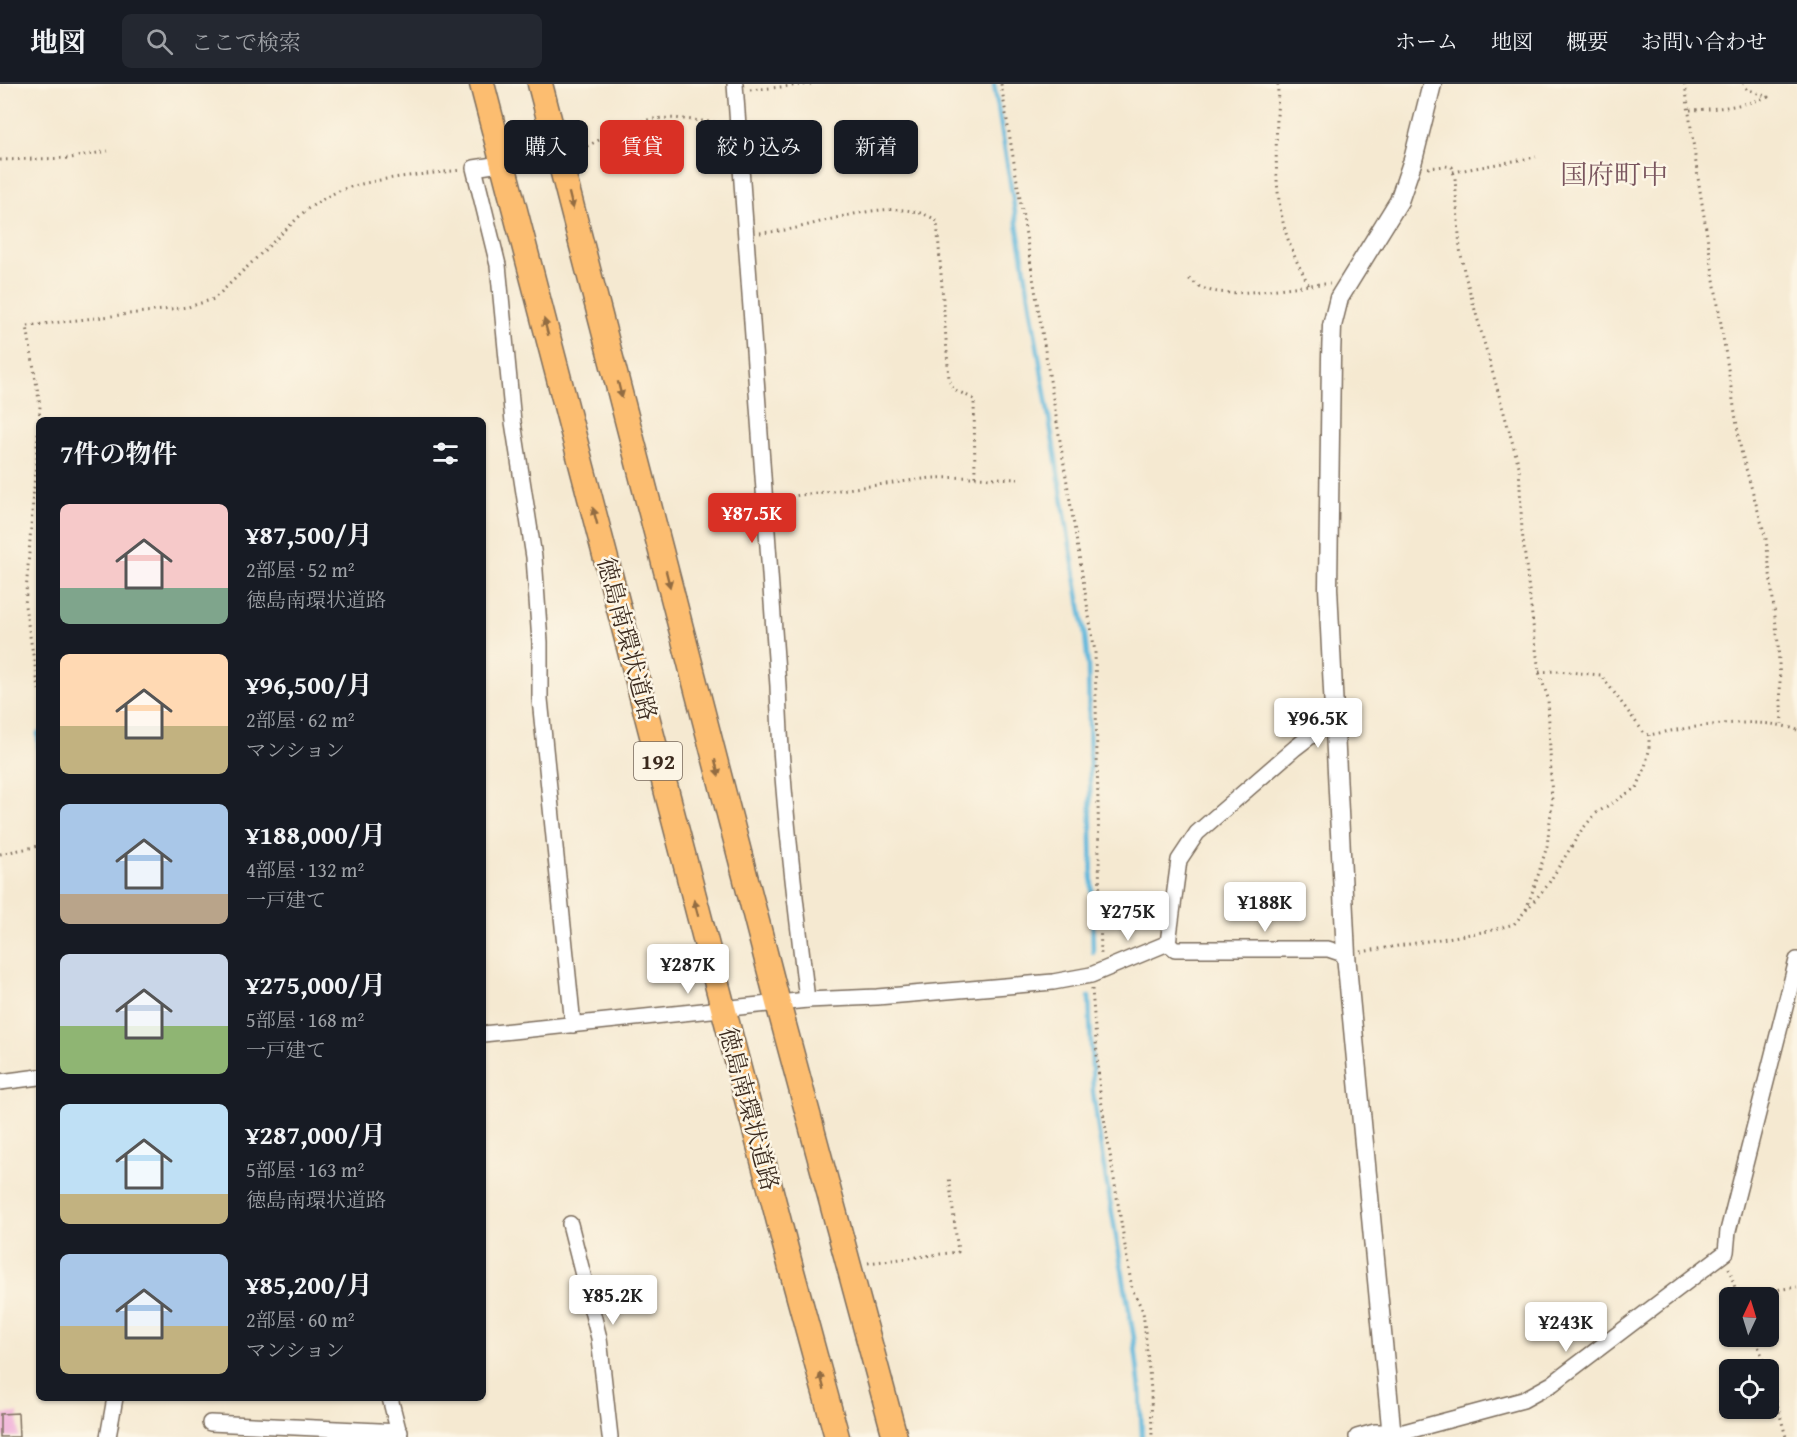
<!DOCTYPE html>
<html lang="ja">
<head>
<meta charset="utf-8">
<style>
	:root { --surface:#171b24; --page:#242831; --text:#f1f3f6; --muted:#9ea1a6; --line:#363941; --accent:#d93025 }
	body { margin:0; font-family:"Gentium Book Plus","Noto Serif JP",serif; background:var(--page); color:var(--text); height:100vh; display:flex; flex-direction:column; font-size:22px; white-space:nowrap }
	* { box-sizing:border-box; margin:0 }
	p { font-size:20px; color:var(--muted) }
	.icon { flex:none; width:33px; height:33px; fill:none; stroke:currentColor; stroke-width:2; stroke-linecap:round; stroke-linejoin:round }
	.map { position:relative; flex:1; overflow:hidden }
	.drawer { position:absolute; left:36px; top:333px; width:450px; height:984px; display:flex; flex-direction:column; background:var(--surface); border-radius:9px; box-shadow:0 2px 4px #0004 }
	.drawer>* { flex:none }
	.hud { position:absolute; left:504px; top:36px; width:570px; height:54px; display:flex; gap:12px }
	.needle { width:39px; rotate:4deg }
	.fabs { position:absolute; left:1719px; top:1203px; display:grid; gap:12px }
	.fabs a { display:grid; place-items:center; width:60px; height:60px; border-radius:9px; background:var(--surface); box-shadow:0 2px 4px #0004; font-size:30px }
	.price { position:absolute; translate:-50% -51px; padding:0 14px; border-radius:6px; background:#fff; color:#222; font-size:20px; line-height:39px; filter:drop-shadow(0 2px 3px #0008) }
	.price::after { content:''; position:absolute; left:50%; top:36px; width:18px; height:14px; margin-left:-9px; background:inherit; clip-path:polygon(0 0,100% 0,50% 100%) }
	.price.on { background:var(--accent); color:#fff }
	ul { padding:0; list-style:none }
	li { display:flex; align-items:center; gap:18px; height:150px; padding:0 24px }
	li span { display:grid; place-items:center; flex:none; width:168px; height:120px; border-radius:9px; color:#555 }
	li>.icon { margin-inline-start:auto }
	span .icon { width:72px; height:72px; fill:#fffc; stroke-width:1 }
	li b { font-size:26px }
	h2 { display:flex; justify-content:space-between; align-items:center; height:72px; padding:0 24px; font-size:26px }
	.chip { padding:0 21px; border-radius:9px; background:var(--surface); box-shadow:0 2px 4px #0004; font-size:21px; line-height:54px }
	.chip.on { background:var(--accent); color:#fff }
	header { display:flex; align-items:center; gap:36px; box-sizing:border-box; height:84px; padding:0 30px; background:var(--surface); border-bottom:2px solid var(--line) }
	header strong { font-size:28px }
	nav { display:flex; gap:33px; margin-inline-start:auto; font-size:21px }
	.search { width:420px; height:54px; background:var(--page); display:flex; align-items:center; gap:15px; box-sizing:border-box; padding:0 21px; border-radius:9px; color:var(--muted); font-size:22px }
	.map>svg:first-child { display:block }
	.lines { fill:none; stroke-linecap:round; stroke-linejoin:round }
	.stream { stroke:#5fb7dc; stroke-width:4.5 }
	.building { fill:#efa7d8 }
	.minor-casing { stroke:#7c6d5d; stroke-width:18 }
	.tertiary-casing { stroke:#7c6d5d; stroke-width:21 }
	.trunk-casing { stroke:#7c6d5d; stroke-width:27 }
	.path { stroke:#7c6d5d; stroke-width:3; stroke-dasharray:1.5 4.5; stroke-linecap:butt }
	.minor { stroke:#fff; stroke-width:15 }
	.tertiary { stroke:#fff; stroke-width:18 }
	.trunk { stroke:#fcbd6f; stroke-width:24 }
	.oneway { fill:#926c42 }
	.labels { text-anchor:middle; stroke-width:5; stroke-linejoin:round; paint-order:stroke }
	.shield { fill:#fcf5e5; stroke:#75675a; stroke-width:1.5 }
	.shield-label { font-size:22px; font-weight:bold; fill:#3b2a1e }
	.street-label { font-size:24px; fill:#3b2a1e; stroke:#fcf5e5 }
	.quarter-label { font-size:27px; fill:#7a565f; stroke:#fcf5e5 }
</style>
</head>
<body>
<header>
<strong>地図</strong>
<div class="search"><svg class="icon" aria-label="search" viewBox="0 0 24 24"><circle cx="10" cy="10" r="6"/><path d="M15 15l6 6"/></svg>ここで検索</div>
<nav><a>ホーム</a><a>地図</a><a>概要</a><a>お問い合わせ</a></nav>
</header>
<div class="map">
<svg width="1797" height="1353" viewBox="0 0 1797 1353">
	<rect width="100%" height="100%" fill="#fcf5e5"/>
	<filter id="ink" filterUnits="userSpaceOnUse"><feTurbulence type="fractalNoise" baseFrequency=".0167" numOctaves="2"/><feDisplacementMap in="SourceGraphic" scale="12" xChannelSelector="R" yChannelSelector="G"/><feConvolveMatrix kernelMatrix="1 2 1 2 8 2 1 2 1" color-interpolation-filters="sRGB"/></filter>
	<filter id="wash" filterUnits="userSpaceOnUse"><feTurbulence type="fractalNoise" baseFrequency=".008" numOctaves="4" result="noise"/><feDisplacementMap in="SourceGraphic" scale="24" xChannelSelector="R" yChannelSelector="G"/><feGaussianBlur stdDeviation="1.35" result="paint"/><feColorMatrix in="noise" values="0 0 0 0 0 0 0 0 0 0 0 0 0 0 0 0 0 1.4 0 .05"/><feComposite in="paint" operator="in"/></filter>
	<g filter="url(#wash)">
		<rect width="100%" height="100%" fill="#f5e9d1"/>
		<g class="lines">
			<!-- stream -->
			<g class="stream">
				<polyline points="994,0 1085,552 1088,583 1089,636 1093,868"/>
				<polyline points="38,649 39,667"/>
				<polyline points="1089,913 1093,1009 1103,1078 1134,1254 1140,1306 1142,1353"/>
				<polyline points="119,1332 123,1314"/>
			</g>
		</g>
		<g id="blocks">
			<!-- building -->
			<polygon class="building" points="18,1329 19,1353 0,1353 0,1330"/>
		</g>
	</g>
	<g filter="url(#ink)">
		<use href="#blocks" fill-opacity="0" stroke="#7c6d5d" stroke-width="1.5"/>
		<g class="lines">
			<defs>
				<g id="minor">
					<path d="M735 0 778 602C781 707 795 812 807 916"/>
					<polyline points="559,71 474,84 498,181 513,338 534,473 540,558 540,615 573,941"/>
					<polyline points="1168,859 1175,865 1328,865 1346,871"/>
					<polyline points="483,950 807,916 877,913 1053,898 1091,891 1168,859 1179,776 1197,749 1295,664 1334,634"/>
					<polyline points="0,998 39,993"/>
					<polyline points="570,1140 599,1254 610,1353"/>
					<polyline points="390,1314 400,1353"/>
					<polyline points="210,1339 400,1348"/>
					<polyline points="108,1353 115,1314"/>
					<polyline points="1357,1353 1375,1348 1404,1348 1523,1316 1552,1300 1726,1168 1728,1147 1797,876"/>
				</g>
				<polyline id="tertiary" points="1392,1353 1346,871 1328,504 1331,274 1332,242 1339,214 1399,117 1413,76 1432,0"/>
				<g id="trunk">
					<polyline points="482,0 791,1184 837,1353"/>
					<polyline points="540,0 778,919 895,1353"/>
				</g>
			</defs>
			<!-- minor casing -->
			<use href="#minor" class="minor-casing"/>
			<!-- tertiary casing -->
			<use href="#tertiary" class="tertiary-casing"/>
			<!-- trunk casing -->
			<use href="#trunk" class="trunk-casing"/>
			<!-- path -->
			<g class="path">
				<polyline points="1001,0 1095,568 1101,873"/>
				<path d="M1278 0C1277 56 1270 116 1293 168 1297 180 1304 190 1309 202"/>
				<polyline points="1685,0 1698,94 1741,367 1766,455 1778,559 1782,640"/>
				<polyline points="750,6 811,0"/>
				<path d="M1690 26C1718 25 1742 22 1768 13L1747 5 1743 0"/>
				<path d="M576 67C601 57 626 38 654 35 677 32 701 38 724 39"/>
				<polyline points="0,76 71,74 108,67"/>
				<polyline points="1428,84 1445,82 1452,83 1455,94 1460,165 1464,187 1519,382 1522,447 1534,549 1539,588 1548,614 1552,719 1547,762 1537,795 1525,828"/>
				<polyline points="1453,88 1536,73"/>
				<path d="M760 149C770 148 781 147 792 145 833 136 900 111 937 137L949 295 953 305 974 315 975 393 931 394 778 414"/>
				<path d="M1189 195C1193 197 1196 201 1200 203 1230 218 1296 199 1330 200"/>
				<path d="M39 336 40 322 27 242 188 223 214 215 306 126C318 118 330 110 344 105 380 93 422 91 461 86"/>
				<polyline points="39,337 25,522 39,606"/>
				<polyline points="975,393 1018,395"/>
				<path d="M1539 588 1557 587 1601 591 1644 649 1649 651C1690 643 1759 631 1797 646"/>
				<polyline points="0,770 39,762"/>
				<polyline points="1361,868 1489,847 1514,840 1547,802 1581,747 1595,730 1637,703 1644,687 1649,667 1649,651"/>
				<polyline points="1092,905 1100,1009 1132,1205 1143,1227 1151,1306 1152,1353"/>
				<polyline points="868,1179 958,1168 949,1093"/>
				<polyline points="1729,1184 1738,1214"/>
				<polyline points="1737,1211 1797,1203"/>
				<polyline points="1754,1252 1768,1286"/>
				<polyline points="1768,1287 1786,1353"/>
			</g>
			<!-- minor -->
			<use href="#minor" class="minor"/>
			<!-- tertiary -->
			<use href="#tertiary" class="tertiary"/>
			<!-- trunk -->
			<use href="#trunk" class="trunk"/>
		</g>
		<!-- one-way arrows -->
		<defs><path id="oneway-solid" d="M-6-.8H1V-3.2L6.5 0L1 3.2V.8H-6Z" transform="scale(1.5)"/></defs>
		<g class="oneway">
			<use href="#oneway-solid" transform="translate(571 117) rotate(76)"/>
			<use href="#oneway-solid" transform="translate(546 243) rotate(-105)"/>
			<use href="#oneway-solid" transform="translate(620 306) rotate(76)"/>
			<use href="#oneway-solid" transform="translate(595 432) rotate(-105)"/>
			<use href="#oneway-solid" transform="translate(668 495) rotate(76)"/>
			<use href="#oneway-solid" transform="translate(717 684) rotate(76)"/>
			<use href="#oneway-solid" transform="translate(696 824) rotate(-105)"/>
			<use href="#oneway-solid" transform="translate(822 1297) rotate(-105)"/>
		</g>
	</g>
	<g class="labels">
		<!-- shield labels -->
		<rect class="shield" x="634" y="658" width="48" height="38" rx="4.5"/>
		<g class="shield-label">
			<text x="658" y="685">192</text>
		</g>
		<!-- street labels -->
		<g class="street-label">
			<text transform="translate(627 555) rotate(75)" y="8">徳島南環状道路</text>
			<text transform="translate(749 1025) rotate(75)" y="8">徳島南環状道路</text>
		</g>
		<!-- quarter labels -->
		<g class="quarter-label">
			<text x="1614" y="100">国府町中</text>
		</g>
	</g>
</svg>
<div class="fabs">
<a><svg class="needle" viewBox="-14 -14 28 28"><path d="M0-13l5 13h-10z" fill="#e53935"/><path d="M0 13l5-13h-10z" fill="#9ea1a6"/></svg></a>
<a><svg class="icon" aria-label="locate" viewBox="0 0 24 24"><circle cx="12" cy="12" r="6"/><path d="M12 2v4M12 18v4M2 12h4M18 12h4"/></svg></a>
</div>
<b class="price on" style="left:752px;top:460px">¥87.5K</b>
<b class="price" style="left:1318px;top:665px">¥96.5K</b>
<b class="price" style="left:1265px;top:849px">¥188K</b>
<b class="price" style="left:1128px;top:858px">¥275K</b>
<b class="price" style="left:688px;top:911px">¥287K</b>
<b class="price" style="left:613px;top:1242px">¥85.2K</b>
<b class="price" style="left:1566px;top:1269px">¥243K</b>
<div class="hud">
<a class="chip">購入</a>
<a class="chip on">賃貸</a>
<a class="chip">絞り込み</a>
<a class="chip">新着</a>
</div>
<section class="drawer">
<h2>7件の物件<svg class="icon" aria-label="filters" viewBox="0 0 24 24"><path d="M4 7h16M4 17h16"/><circle cx="9" cy="7" r="2"/><circle cx="15" cy="17" r="2"/></svg></h2>
<ul>
<li><span style="background:linear-gradient(#f6c9c9 70%,#7fa58c 0)"><svg class="icon" aria-label="home" viewBox="0 0 24 24"><path d="M3 11l9-7 9 7M6 9v11h12V9"/></svg></span><div><b>¥87,500/月</b><p>2部屋 · 52 m²</p><p>徳島南環状道路</p></div></li>
<li><span style="background:linear-gradient(#ffd9b3 60%,#c2b280 0)"><svg class="icon" aria-label="home" viewBox="0 0 24 24"><path d="M3 11l9-7 9 7M6 9v11h12V9"/></svg></span><div><b>¥96,500/月</b><p>2部屋 · 62 m²</p><p>マンション</p></div></li>
<li><span style="background:linear-gradient(#a9c7e8 75%,#b9a48a 0)"><svg class="icon" aria-label="home" viewBox="0 0 24 24"><path d="M3 11l9-7 9 7M6 9v11h12V9"/></svg></span><div><b>¥188,000/月</b><p>4部屋 · 132 m²</p><p>一戸建て</p></div></li>
<li><span style="background:linear-gradient(#c9d6e8 60%,#8fb573 0)"><svg class="icon" aria-label="home" viewBox="0 0 24 24"><path d="M3 11l9-7 9 7M6 9v11h12V9"/></svg></span><div><b>¥275,000/月</b><p>5部屋 · 168 m²</p><p>一戸建て</p></div></li>
<li><span style="background:linear-gradient(#bfe0f5 75%,#c2b280 0)"><svg class="icon" aria-label="home" viewBox="0 0 24 24"><path d="M3 11l9-7 9 7M6 9v11h12V9"/></svg></span><div><b>¥287,000/月</b><p>5部屋 · 163 m²</p><p>徳島南環状道路</p></div></li>
<li><span style="background:linear-gradient(#a9c7e8 60%,#c2b280 0)"><svg class="icon" aria-label="home" viewBox="0 0 24 24"><path d="M3 11l9-7 9 7M6 9v11h12V9"/></svg></span><div><b>¥85,200/月</b><p>2部屋 · 60 m²</p><p>マンション</p></div></li>
</ul>
</section>
</div>
</body>
</html>
